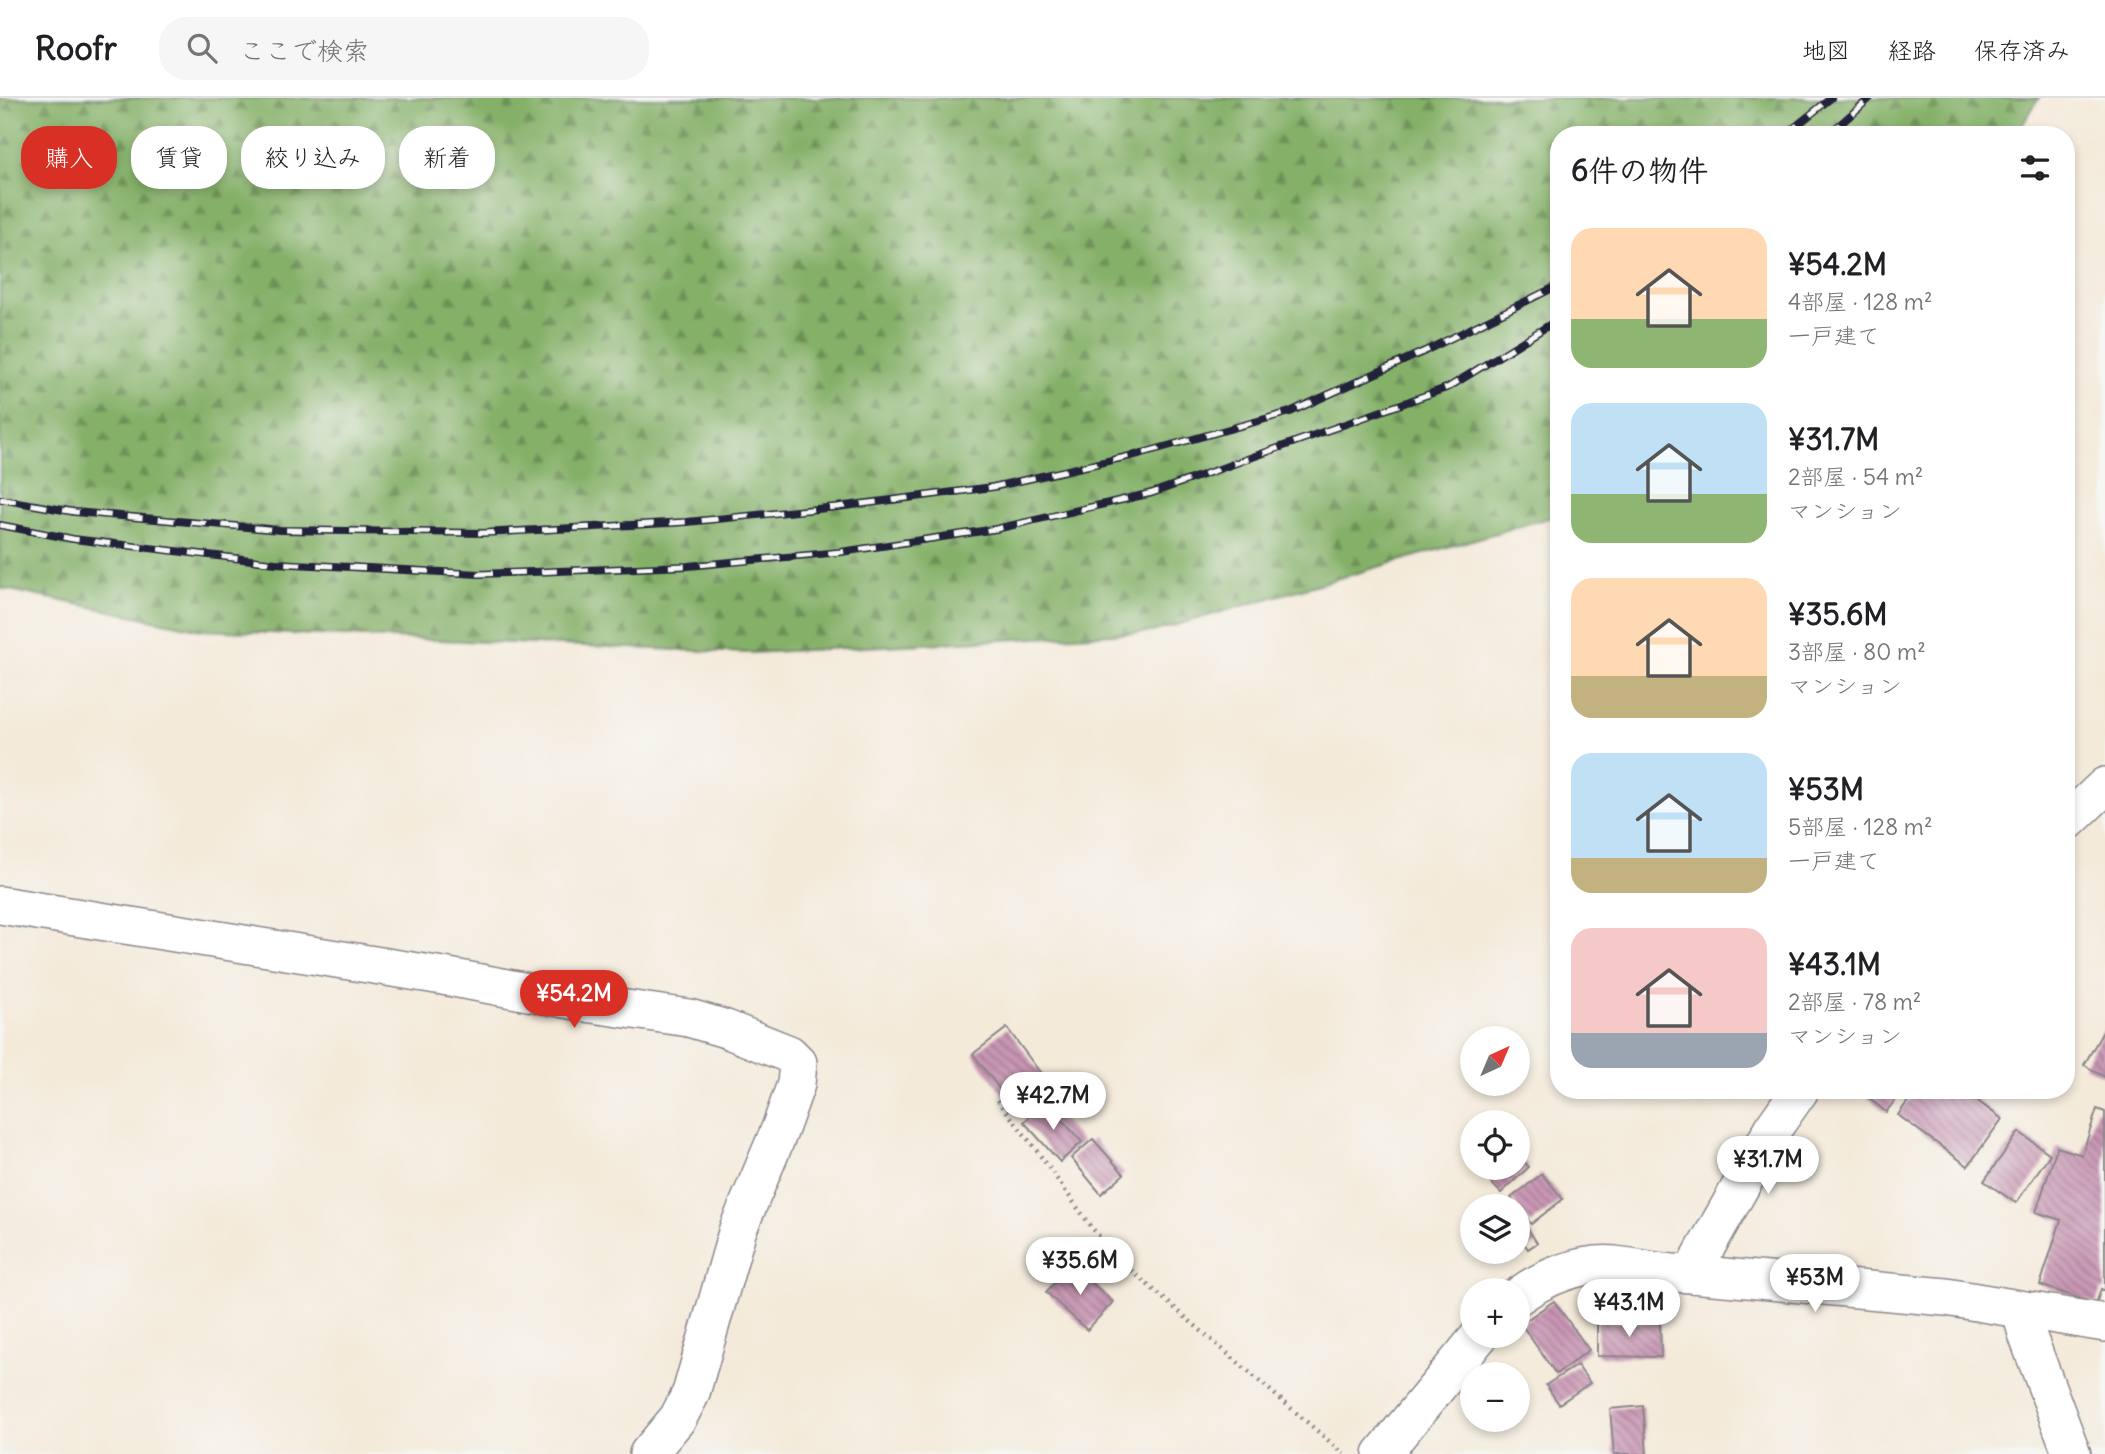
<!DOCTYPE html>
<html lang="ja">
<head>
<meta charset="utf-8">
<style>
	:root { --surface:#fff; --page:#f6f6f6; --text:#202124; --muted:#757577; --line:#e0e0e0; --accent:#d93025 }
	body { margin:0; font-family:Delius,"Klee One",sans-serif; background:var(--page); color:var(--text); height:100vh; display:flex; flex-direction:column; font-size:26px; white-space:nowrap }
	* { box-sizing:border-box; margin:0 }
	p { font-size:23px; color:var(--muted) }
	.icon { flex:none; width:38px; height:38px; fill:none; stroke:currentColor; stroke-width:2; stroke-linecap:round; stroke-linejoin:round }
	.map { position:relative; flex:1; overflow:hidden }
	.side { position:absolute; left:1550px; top:28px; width:525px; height:973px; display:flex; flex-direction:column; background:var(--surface); border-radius:28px; box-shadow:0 4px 10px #0003 }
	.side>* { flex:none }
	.banner { position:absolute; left:21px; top:28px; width:665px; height:63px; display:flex; gap:14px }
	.needle { width:46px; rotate:44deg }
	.tools { position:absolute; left:1460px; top:928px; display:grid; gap:14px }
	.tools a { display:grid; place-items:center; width:70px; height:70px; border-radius:50%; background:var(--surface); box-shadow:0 4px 10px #0003; font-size:35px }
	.price { position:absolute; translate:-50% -60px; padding:0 16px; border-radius:24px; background:#fff; color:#222; font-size:23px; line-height:46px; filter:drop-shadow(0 2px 4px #0008) }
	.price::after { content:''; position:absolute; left:50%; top:42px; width:21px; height:16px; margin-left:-10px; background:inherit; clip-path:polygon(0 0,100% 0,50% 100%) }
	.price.current { background:var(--accent); color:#fff }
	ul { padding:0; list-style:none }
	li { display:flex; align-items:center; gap:21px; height:175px; padding:0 21px }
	li span { display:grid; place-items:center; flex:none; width:196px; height:140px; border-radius:21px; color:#555 }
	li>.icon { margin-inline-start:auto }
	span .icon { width:84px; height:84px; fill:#fffc; stroke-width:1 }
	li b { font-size:30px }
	h2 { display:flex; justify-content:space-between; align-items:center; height:84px; padding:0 21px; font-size:30px }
	.chip { padding:0 24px; border-radius:28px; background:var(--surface); box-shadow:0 4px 10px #0003; font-size:24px; line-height:63px }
	.chip.current { background:var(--accent); color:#fff }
	header { display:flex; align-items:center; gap:42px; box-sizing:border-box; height:98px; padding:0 35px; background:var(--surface); border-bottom:2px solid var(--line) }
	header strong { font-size:33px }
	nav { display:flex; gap:38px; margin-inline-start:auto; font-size:24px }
	.search { width:490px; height:63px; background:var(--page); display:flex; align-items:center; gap:18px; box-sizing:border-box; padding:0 24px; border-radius:28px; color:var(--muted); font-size:26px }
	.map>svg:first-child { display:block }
	.forest { fill:url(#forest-firs); stroke:#536952; stroke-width:2 }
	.building { fill:url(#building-back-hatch) }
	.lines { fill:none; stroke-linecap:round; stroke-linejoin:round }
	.minor-casing { stroke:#8b868a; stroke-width:40 }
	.path { stroke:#8b868a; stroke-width:4.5; stroke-dasharray:2 5; stroke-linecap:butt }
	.minor { stroke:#fff; stroke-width:37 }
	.rail-casing { stroke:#22223b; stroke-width:8 }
	.rail { stroke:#f6f6f2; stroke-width:5; stroke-dasharray:16; stroke-linecap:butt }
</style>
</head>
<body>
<header>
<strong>Roofr</strong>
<div class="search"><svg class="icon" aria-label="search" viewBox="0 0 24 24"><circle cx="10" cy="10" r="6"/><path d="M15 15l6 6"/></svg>ここで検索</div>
<nav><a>地図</a><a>経路</a><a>保存済み</a></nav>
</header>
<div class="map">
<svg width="2105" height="1356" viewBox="0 0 2105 1356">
	<defs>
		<pattern id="forest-firs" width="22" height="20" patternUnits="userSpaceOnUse" patternTransform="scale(1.75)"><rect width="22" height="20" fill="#84b068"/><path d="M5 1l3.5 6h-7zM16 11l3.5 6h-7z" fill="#6c8f57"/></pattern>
		<pattern id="building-back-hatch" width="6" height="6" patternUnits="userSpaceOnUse" patternTransform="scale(1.75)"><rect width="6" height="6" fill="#c895b3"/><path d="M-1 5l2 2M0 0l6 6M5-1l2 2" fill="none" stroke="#a27993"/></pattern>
	</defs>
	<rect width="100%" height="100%" fill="#f6f6f2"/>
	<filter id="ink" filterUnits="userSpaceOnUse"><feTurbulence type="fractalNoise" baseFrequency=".0143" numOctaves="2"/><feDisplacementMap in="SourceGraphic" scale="14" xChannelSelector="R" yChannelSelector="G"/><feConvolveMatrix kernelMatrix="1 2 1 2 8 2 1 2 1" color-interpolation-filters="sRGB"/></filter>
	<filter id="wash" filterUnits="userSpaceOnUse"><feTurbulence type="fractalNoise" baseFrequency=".00686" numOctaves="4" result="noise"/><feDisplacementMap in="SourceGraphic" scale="28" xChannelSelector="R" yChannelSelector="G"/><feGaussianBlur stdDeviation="1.57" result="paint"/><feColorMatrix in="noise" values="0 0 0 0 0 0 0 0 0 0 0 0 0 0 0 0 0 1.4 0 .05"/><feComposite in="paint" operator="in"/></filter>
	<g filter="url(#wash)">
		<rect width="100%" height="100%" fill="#f4eada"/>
		<!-- forest -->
		<polygon class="forest" points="0,0 2039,0 2016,37 1559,37 1559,417 1152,534 750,555 202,532 0,490"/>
		<g id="blocks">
			<!-- building -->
			<g class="building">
				<polygon points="1007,930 1048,985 1014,1010 973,956"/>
				<polygon points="2105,930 2105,979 2084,967"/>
				<polygon points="1859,992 1903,992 1886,1014"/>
				<polygon points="1916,992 1963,992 2002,1021 1968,1068 1898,1017"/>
				<polygon points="1046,1004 1082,1044 1060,1064 1024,1024"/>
				<polygon points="2097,1011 2105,1014 2105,1193 2101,1191 2096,1206 2040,1187 2061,1122 2036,1114 2057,1049 2082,1057"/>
				<polygon points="2019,1034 2050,1056 2016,1105 1984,1083"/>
				<polygon points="1093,1041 1124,1076 1101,1096 1071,1060"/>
				<polygon points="1517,1056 1529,1069 1501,1095 1478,1071 1517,1069"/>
				<polygon points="1542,1076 1563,1101 1531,1126 1511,1100"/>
				<polygon points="1517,1114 1537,1145 1528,1151 1517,1135"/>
				<polygon points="1072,1166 1113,1204 1087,1232 1046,1194"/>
				<polygon points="1554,1203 1589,1252 1556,1276 1521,1226"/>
				<polygon points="1597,1224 1660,1224 1661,1259 1597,1258"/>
				<polygon points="1577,1267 1590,1285 1559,1306 1546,1287"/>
				<polygon points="1643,1308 1647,1356 1614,1356 1610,1311"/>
			</g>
		</g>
	</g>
	<g filter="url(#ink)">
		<use href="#blocks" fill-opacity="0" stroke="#8b868a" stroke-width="2"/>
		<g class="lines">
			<defs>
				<g id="minor">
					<polyline points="2067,724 2105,688"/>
					<polyline points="0,807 443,878 592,906 689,920 726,931 789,956 798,965 796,986 780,1031 738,1131 691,1295 678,1320 648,1356"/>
					<polyline points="1691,1176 1774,1029 1800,992"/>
					<path d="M1517 1199C1544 1179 1581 1164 1615 1167 1641 1170 1665 1176 1691 1176L1946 1199 2105 1225"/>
					<polyline points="2023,1212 2024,1225 2028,1239 2072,1356"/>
					<polyline points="1382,1356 1480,1237"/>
				</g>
			</defs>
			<!-- minor casing -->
			<use href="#minor" class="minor-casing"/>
			<!-- path -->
			<polyline class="path" points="998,1002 1037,1053 1092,1130 1126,1168 1344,1356"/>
			<!-- minor -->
			<use href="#minor" class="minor"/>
			<defs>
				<g id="rail">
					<polyline points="1785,37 1831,0"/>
					<polyline points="1828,37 1870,0"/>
					<polyline points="0,401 75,414 280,432 483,435 687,424 837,409 993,389 1139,356 1290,314 1425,253 1559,187"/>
					<polyline points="0,427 73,441 276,465 479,476 688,468 841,454 996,431 1152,395 1449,289 1559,221"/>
				</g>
			</defs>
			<!-- rail casing -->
			<use href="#rail" class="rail-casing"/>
			<!-- rail -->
			<use href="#rail" class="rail"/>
		</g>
	</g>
</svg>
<div class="tools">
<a><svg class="needle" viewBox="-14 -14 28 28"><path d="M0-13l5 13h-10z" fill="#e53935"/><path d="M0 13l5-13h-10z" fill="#757577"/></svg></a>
<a><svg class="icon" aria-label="locate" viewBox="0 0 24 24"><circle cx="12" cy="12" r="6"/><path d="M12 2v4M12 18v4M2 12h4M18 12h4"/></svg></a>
<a><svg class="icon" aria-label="layers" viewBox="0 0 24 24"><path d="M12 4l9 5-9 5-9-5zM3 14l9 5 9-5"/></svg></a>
<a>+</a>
<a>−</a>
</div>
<b class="price current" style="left:574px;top:932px">¥54.2M</b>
<b class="price" style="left:1053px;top:1034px">¥42.7M</b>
<b class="price" style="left:1768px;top:1098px">¥31.7M</b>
<b class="price" style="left:1080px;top:1199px">¥35.6M</b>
<b class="price" style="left:1815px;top:1216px">¥53M</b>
<b class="price" style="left:1629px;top:1241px">¥43.1M</b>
<div class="banner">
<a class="chip current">購入</a>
<a class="chip">賃貸</a>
<a class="chip">絞り込み</a>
<a class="chip">新着</a>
</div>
<section class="side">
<h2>6件の物件<svg class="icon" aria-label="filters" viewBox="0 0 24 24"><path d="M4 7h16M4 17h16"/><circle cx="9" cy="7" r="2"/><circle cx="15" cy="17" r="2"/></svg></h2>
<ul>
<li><span style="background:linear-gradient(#ffd9b3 65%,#8fb573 0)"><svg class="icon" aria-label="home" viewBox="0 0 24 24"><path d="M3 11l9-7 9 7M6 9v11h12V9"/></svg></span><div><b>¥54.2M</b><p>4部屋 · 128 m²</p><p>一戸建て</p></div></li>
<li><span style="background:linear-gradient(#bfe0f5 65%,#8fb573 0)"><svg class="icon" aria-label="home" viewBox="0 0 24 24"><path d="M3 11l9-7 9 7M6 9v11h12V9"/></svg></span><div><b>¥31.7M</b><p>2部屋 · 54 m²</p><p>マンション</p></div></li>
<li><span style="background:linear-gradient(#ffd9b3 70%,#c2b280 0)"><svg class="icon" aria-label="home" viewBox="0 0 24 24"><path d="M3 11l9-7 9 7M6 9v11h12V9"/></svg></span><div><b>¥35.6M</b><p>3部屋 · 80 m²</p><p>マンション</p></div></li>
<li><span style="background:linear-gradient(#bfe0f5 75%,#c2b280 0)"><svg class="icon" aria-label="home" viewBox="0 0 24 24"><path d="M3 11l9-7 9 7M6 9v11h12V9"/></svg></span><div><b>¥53M</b><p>5部屋 · 128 m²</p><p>一戸建て</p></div></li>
<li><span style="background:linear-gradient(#f6c9c9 75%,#9aa5b1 0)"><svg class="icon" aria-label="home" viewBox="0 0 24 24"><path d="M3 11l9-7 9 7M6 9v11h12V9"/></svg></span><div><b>¥43.1M</b><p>2部屋 · 78 m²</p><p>マンション</p></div></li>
</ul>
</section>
</div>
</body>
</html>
